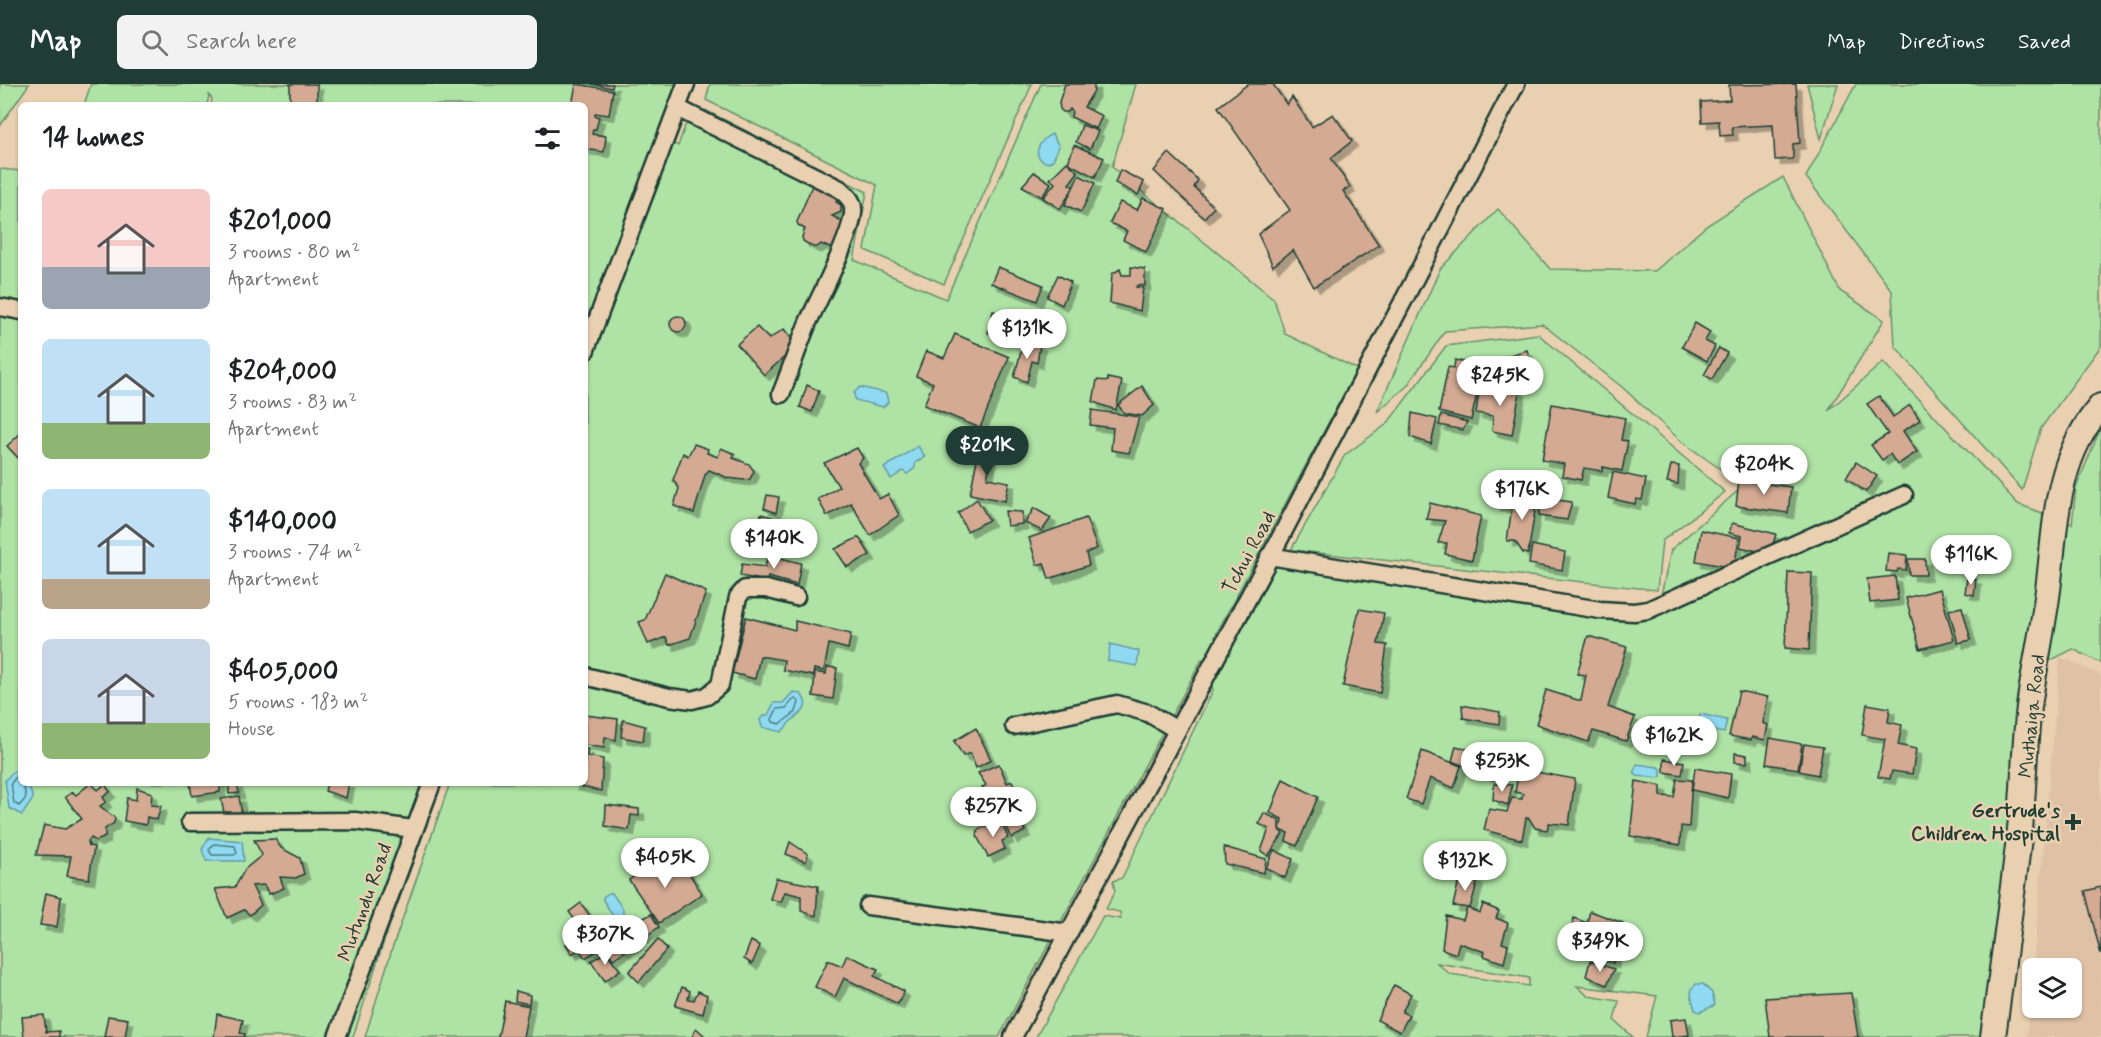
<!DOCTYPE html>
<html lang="en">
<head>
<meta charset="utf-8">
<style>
	:root { --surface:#fff; --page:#f2f2f2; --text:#202124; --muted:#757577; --accent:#1f3d34 }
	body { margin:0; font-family:Mynerve,sans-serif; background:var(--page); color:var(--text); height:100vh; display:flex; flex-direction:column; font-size:22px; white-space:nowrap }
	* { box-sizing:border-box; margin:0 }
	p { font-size:20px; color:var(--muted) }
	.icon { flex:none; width:33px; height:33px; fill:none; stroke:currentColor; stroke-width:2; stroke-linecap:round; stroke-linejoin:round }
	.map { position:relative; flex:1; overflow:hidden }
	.sheet { position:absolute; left:18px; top:18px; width:570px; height:684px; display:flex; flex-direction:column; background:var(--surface); border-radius:9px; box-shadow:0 2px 4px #0004 }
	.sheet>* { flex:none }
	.fabs { position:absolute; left:2022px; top:874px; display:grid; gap:12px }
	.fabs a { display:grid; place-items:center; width:60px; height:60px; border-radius:9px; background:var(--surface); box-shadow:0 2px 4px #0004; font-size:30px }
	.price { position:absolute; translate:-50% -51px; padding:0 14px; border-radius:21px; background:#fff; color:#222; font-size:20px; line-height:39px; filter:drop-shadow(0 2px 3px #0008) }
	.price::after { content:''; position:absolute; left:50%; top:36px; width:18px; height:14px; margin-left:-9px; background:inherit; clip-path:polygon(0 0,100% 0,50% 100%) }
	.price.on { background:var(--accent); color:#fff }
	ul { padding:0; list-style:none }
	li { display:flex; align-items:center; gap:18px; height:150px; padding:0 24px }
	li span { display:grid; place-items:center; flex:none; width:168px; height:120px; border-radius:9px; color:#555 }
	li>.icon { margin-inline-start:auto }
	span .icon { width:72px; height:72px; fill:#fffc; stroke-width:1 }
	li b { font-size:26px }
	h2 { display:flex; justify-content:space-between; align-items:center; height:72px; padding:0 24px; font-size:26px }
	header { display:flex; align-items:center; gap:36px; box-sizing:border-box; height:84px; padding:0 30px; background:var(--accent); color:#fff }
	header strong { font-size:28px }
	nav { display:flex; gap:33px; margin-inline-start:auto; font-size:21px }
	.search { width:420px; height:54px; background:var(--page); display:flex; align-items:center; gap:15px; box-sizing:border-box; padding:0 21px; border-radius:9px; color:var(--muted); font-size:22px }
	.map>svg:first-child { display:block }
	.built { fill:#dfc2a6 }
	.green { fill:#afe3a5; stroke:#67906c; stroke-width:1.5; fill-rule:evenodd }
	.water { fill:#90daf1; stroke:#639ba5; stroke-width:1.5 }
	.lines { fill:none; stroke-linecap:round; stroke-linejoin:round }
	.shore { stroke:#4c7c80; stroke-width:1.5 }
	.building { fill:#d4aa93; stroke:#1f3d34; stroke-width:1.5; filter:url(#shadow) }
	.minor-casing { stroke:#1f3d34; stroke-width:21 }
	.secondary-casing { stroke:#1f3d34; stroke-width:28 }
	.minor { stroke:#e9d0b1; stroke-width:16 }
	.secondary { stroke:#e9d0b1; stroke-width:24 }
	.poi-dot { fill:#1f3d34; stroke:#e9d0b1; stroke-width:2 }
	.labels { text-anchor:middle; stroke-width:5; stroke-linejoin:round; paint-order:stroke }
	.street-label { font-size:20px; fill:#1f3d34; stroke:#e9d0b1 }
	.poi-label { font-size:20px; font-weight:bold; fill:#1f3d34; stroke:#e9d0b1; text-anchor:end }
</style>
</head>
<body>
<header>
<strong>Map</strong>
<div class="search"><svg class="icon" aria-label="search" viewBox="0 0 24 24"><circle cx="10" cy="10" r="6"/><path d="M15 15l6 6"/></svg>Search here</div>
<nav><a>Map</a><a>Directions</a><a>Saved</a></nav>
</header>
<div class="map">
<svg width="2101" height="953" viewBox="0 0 2101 953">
	<defs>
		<filter id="shadow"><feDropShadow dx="5.5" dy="5.5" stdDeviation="0" flood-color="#0004"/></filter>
	</defs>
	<rect width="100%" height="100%" fill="#e9d0b1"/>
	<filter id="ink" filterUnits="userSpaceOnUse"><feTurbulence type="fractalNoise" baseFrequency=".0167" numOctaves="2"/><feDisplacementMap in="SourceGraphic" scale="12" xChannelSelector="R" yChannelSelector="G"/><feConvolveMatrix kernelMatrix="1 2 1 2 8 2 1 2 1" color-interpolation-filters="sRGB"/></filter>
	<g filter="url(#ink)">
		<!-- built -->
		<polygon class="built" points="2060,573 2101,591 2101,953 2027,953 2032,892 2032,924 2072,924 2072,885 2033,885"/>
		<!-- green -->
		<g class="green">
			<polygon points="0,0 29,0 0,42"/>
			<path d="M91 0H694L673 59 678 62 685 42 705 26 867 108 854 176 946 215 1041 0H1136L1112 83 1274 215 1285 250 1357 285 1215 552 1248 535 1274 482 1618 535 1656 534 1671 466 1777 372 1725 388 1682 358 1622 303 1542 240 1445 247 1407 302 1377 328 1440 185 1498 125 1550 185 1655 187 1706 142 1783 93 1840 207 1884 236 1828 327 1883 278 2018 420 2072 440 2076 404 2101 343V579L2073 565 2025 589 1983 953H1646L1657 912 1577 902 1588 912 1619 917 1614 936 1633 953H1036L1103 832 1121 835 1120 828 1106 825 1115 807 1113 797 1122 794 1213 606 1202 575 999 953H365L393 862 450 699H585V21H211L212 15 209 11 207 21H84ZM1437 879 1529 894V902L1450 890Z"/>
			<polygon points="710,0 1032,0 944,200 865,166 877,101 706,16"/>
			<polygon points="1807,0 1838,0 1821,55"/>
			<polygon points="1856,0 2101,0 2101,262 2041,344 2022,406 1895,262 1892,207 1806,93"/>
			<polygon points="0,85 21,87 21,699 442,699 383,860 353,953 0,953"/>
			<polygon points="1538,250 1725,408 1662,457 1657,506 1291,466 1345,371 1387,340 1446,262"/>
		</g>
		<!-- water -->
		<g class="water">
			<path d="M1052 50 1059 62 1053 76 1048 79C1029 74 1039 56 1052 50Z"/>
			<polygon points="860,303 886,309 888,318 883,323 855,316 854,309"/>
			<polygon points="918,362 925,373 915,379 915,384 907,390 903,387 891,395 884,384"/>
			<polygon points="1110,560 1139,567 1137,582 1108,577"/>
			<path d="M793 608 801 610C812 624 801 629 791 637 787 641 785 645 781 648L762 643 760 636 762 633 768 631 774 619H783Z"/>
			<polygon points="1700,630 1727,636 1724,649 1698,644"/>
			<polygon points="1508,665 1518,667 1514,691 1503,689"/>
			<polygon points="1637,680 1658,683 1661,685 1661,692 1658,694 1637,692 1634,688"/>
			<polygon points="14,687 21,687 21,699 28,699 33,715 22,731 9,724 5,696"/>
			<polygon points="209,754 242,757 244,777 206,777 202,765"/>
			<polygon points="609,809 612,809 623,825 623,832 616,837 603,816 603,813"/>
			<polygon points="1696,900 1703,900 1712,909 1715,921 1700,928 1695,926 1691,911 1692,904"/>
		</g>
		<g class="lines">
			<!-- shore -->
			<g class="shore">
				<polygon points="794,615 797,616 799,618 796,628 780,640 773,638 772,635 777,625 786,624"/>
				<polyline points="21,693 16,693 11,699 14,719 19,722 26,714 23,699"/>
				<polygon points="214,760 235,762 237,769 234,771 212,771 209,766"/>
			</g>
		</g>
		<!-- building -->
		<g class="building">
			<rect x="290" y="0" width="27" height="21"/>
			<polygon points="576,0 613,6 609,31 595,29 595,32 599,33 596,45 593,45 592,50 606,52 604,68 585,65 585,21 572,21"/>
			<polygon points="591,0 613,0 612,4"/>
			<polygon points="1065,0 1094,0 1094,7 1084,23 1102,32 1096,45 1071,33 1072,27 1070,25 1068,28 1063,28 1060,25 1059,18"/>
			<polygon points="1248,0 1273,0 1287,21 1292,13 1312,43 1333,30 1352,57 1331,74 1350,103 1343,107 1379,161 1314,203 1293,166 1273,182 1258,150 1290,126 1218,23"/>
			<polygon points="1796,0 1800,59 1793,60 1793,75 1775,76 1773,41 1732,43 1733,51 1720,52 1719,37 1702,38 1701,18 1730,16 1729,1"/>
			<polygon points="1082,41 1098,47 1090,65 1076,58"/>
			<polygon points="1074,61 1104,74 1095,93 1068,79"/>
			<polygon points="1169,69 1198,96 1194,103 1214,123 1204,134 1154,87"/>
			<polygon points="1067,78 1078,88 1069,100 1074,103 1060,125 1043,114 1055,99 1050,95"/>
			<polygon points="1120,86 1144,98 1138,111 1115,99"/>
			<polygon points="1034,88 1051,99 1042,113 1022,102"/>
			<polygon points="1079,91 1095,99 1081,128 1065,121"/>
			<polygon points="814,97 840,108 836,118 841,121 841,128 832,132 848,140 837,167 821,160 817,163 813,163 803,157 802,153 805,145 798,141 797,138"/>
			<polygon points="1143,114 1167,125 1146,168 1123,156 1127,147 1110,139 1120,118 1137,126"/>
			<polygon points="998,183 1043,201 1037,217 991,199"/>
			<polygon points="1131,183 1145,185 1145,202 1138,201 1136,203 1143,204 1140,227 1110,219 1112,190 1120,185 1122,191 1131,191"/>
			<polygon points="1058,191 1071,198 1062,221 1047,213"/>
			<polygon points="993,227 1021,233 1016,256 988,249"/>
			<circle cx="678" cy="240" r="8"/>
			<polygon points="1695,239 1710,248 1705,257 1715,262 1707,277 1682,263"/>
			<polygon points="757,243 769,255 784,245 797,262 764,291 737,260"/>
			<polygon points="955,250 1009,273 980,344 924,321 933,299 916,292 926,267 944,274"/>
			<polygon points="1024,257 1040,261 1037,279 1032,277 1027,298 1014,293"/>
			<polygon points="1719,264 1727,269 1712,295 1704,291"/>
			<polygon points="1527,266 1531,278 1503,287 1499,274"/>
			<polygon points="1455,276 1476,281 1476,286 1482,288 1471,336 1439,328 1448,283 1454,284"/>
			<polygon points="1108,294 1122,297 1116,326 1093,318 1097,296 1108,297"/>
			<polygon points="1492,298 1520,307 1512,351 1492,347 1493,332 1476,329 1479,308 1489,309"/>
			<polygon points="807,301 819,307 812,328 800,323"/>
			<polygon points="1142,302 1154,321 1142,332 1124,329 1118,321"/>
			<polygon points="1879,312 1893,333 1910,321 1920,336 1903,347 1917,368 1897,381 1890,370 1882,376 1871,361 1888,350 1867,320"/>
			<polygon points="1552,320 1625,334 1621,356 1628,357 1622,387 1603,383 1602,387 1584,384 1581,396 1562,392 1564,380 1542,376"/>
			<polygon points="1092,326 1139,333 1129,369 1111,366 1113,344 1090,341"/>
			<polygon points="1412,329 1437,335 1431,360 1410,353"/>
			<polygon points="1441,331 1467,338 1463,346 1439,341"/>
			<polygon points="21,349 21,377 7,362"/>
			<polygon points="694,360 708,365 707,369 718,373 721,364 735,370 733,374 749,380 754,387 750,395 743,396 728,394 709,386 705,391 694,429 674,422 679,404 673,396 683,369 688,372"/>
			<polygon points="980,360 994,363 987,394 1009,398 1005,417 970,410"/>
			<polygon points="857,364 863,374 858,379 879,415 888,410 899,431 870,451 851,419 827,432 818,415 839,403 824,379"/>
			<polygon points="1856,378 1877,392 1866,408 1846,394"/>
			<polygon points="1671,381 1679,382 1678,400 1667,398"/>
			<polygon points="1613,388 1646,395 1642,416 1636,415 1635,420 1608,414"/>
			<polygon points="1739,396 1791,403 1788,429 1736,422"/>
			<polygon points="1496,406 1510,409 1510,424 1495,422"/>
			<polygon points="1514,408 1537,414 1528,470 1523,469 1515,457 1507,457"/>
			<polygon points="767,411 779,413 776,429 764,424"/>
			<polygon points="1540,414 1572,418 1567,436 1539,432"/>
			<polygon points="977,415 989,436 967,447 958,429"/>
			<polygon points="1430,419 1481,432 1472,476 1445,470 1447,459 1438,459 1445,437 1426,435"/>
			<polygon points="1034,424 1051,434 1042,447 1025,439"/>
			<polygon points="1005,427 1022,428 1022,440 1007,442"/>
			<polygon points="761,430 772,433 766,456 757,452"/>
			<polygon points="1086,434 1097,464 1086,469 1089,481 1049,495 1044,479 1037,481 1029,454"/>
			<polygon points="1732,439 1776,450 1770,470 1740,463 1742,452 1729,449"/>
			<polygon points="1701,446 1739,454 1734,484 1696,477"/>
			<polygon points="859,453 870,471 847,483 835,465"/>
			<polygon points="1532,461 1565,468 1562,486 1529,480"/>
			<polygon points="1888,469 1907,471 1906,486 1898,485 1897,488 1886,487"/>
			<polygon points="768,471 801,479 797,501 768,493 767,497 740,492 742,480 765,483"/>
			<polygon points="1908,475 1925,475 1926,491 1909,491"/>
			<polygon points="1788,488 1812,489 1809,566 1785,564"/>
			<polygon points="665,489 706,508 690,554 669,561 666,553 648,560 639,538 645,536"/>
			<polygon points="1895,492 1898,516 1870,519 1867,495"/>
			<polygon points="1967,494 1976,495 1974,511 1965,509"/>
			<polygon points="1940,505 1954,556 1920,565 1906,514"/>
			<polygon points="1962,523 1971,556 1958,559 1949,526"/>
			<polygon points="1359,525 1384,529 1378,560 1387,561 1380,609 1343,602"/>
			<polygon points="746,533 795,546 795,537 851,550 848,565 829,560 824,587 814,585 813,592 783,586 784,576 760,572 755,595 732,589"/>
			<polygon points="1588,552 1627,563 1608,623 1635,633 1626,657 1593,647 1588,658 1536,640 1546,606 1581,617 1586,591 1577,590"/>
			<polygon points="827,583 837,584 833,615 813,612 815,588 826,590"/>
			<polygon points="1739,607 1768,613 1763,639 1768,641 1765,656 1752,653 1751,656 1729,652"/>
			<polygon points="1867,620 1890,624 1888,638 1902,641 1898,661 1916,665 1912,690 1892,687 1890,695 1878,693 1885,655 1862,651"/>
			<polygon points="1462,621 1500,628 1499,640 1463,634"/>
			<polygon points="585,631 618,635 616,656 605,653 604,664 585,661"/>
			<polygon points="623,636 645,642 643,657 621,653"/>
			<polygon points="976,644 991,676 976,684 970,669 963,672 954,657"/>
			<polygon points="1770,654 1802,660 1798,685 1766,680"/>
			<polygon points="1804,660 1823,663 1818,691 1799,687"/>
			<polygon points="1456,662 1496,673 1491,693 1452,677"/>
			<polygon points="585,665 588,665 587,672 603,675 601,707 572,701 572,699 585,699"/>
			<polygon points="1422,667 1461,682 1454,704 1430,694 1421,720 1406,715"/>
			<polygon points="1735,669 1747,671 1747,679 1735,678"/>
			<polygon points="1664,675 1684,678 1682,691 1664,688"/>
			<polygon points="999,680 1007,699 1012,697 1018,709 1012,712 1020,727 1016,729 1025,747 1012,754 1000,728 993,730 982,704 986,701 978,689"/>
			<polygon points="1695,684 1731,690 1728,714 1692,706"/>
			<polygon points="1519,685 1575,695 1569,741 1549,739 1547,746 1535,744 1529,734 1526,734 1522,756 1484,746 1489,725 1507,728 1512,714 1522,715 1523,710 1515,708"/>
			<polygon points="1283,695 1318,713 1297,762 1286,757 1288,749 1280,746 1282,735 1270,729"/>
			<polygon points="1677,695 1692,696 1689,743 1681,742 1680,761 1630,752 1636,697 1661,702 1661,712 1674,713"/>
			<polygon points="91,699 98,706 105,700 110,708 103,713 106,718 100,722 115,734 114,739 105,745 105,753 101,755 96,757 91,754 88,757 89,762 94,763 89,795 67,792 71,772 36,771 44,741 65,745 82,735 65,713 73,708 76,711"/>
			<polygon points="190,699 220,699 220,708 192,712"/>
			<polygon points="222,699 237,699 239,709 229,710 229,702 223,703"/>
			<polygon points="327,699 349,699 346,714 325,707"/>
			<polygon points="1494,700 1512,701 1508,721 1493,716"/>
			<polygon points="137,704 152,709 151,721 161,722 157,736 147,733 146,741 124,737 127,714 136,716"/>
			<polygon points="239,712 242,732 225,733 221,715"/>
			<polygon points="606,721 639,725 639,732 631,731 629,746 605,742"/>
			<polygon points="1264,729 1279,736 1279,745 1283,750 1268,772 1261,767 1269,745 1259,740"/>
			<polygon points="1000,735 1008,754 1002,757 1005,765 988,773 977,752 978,746"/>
			<polygon points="275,755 281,764 300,774 304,790 296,794 280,793 284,804 269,810 264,801 252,802 261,821 250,831 244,826 227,834 215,805 235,803 245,785 262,771 254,756"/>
			<polygon points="790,758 808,770 806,778 786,770"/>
			<polygon points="1224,763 1266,775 1264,789 1225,780"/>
			<polygon points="1274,766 1293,775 1285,794 1266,784"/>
			<polygon points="662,773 671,787 683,779 702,810 659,839 629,796"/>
			<polygon points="1460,791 1478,796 1470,824 1453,822"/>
			<polygon points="776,794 818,802 816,832 801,827 801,812 785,808 781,818 770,815"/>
			<polygon points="2101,803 2101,871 2085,807"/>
			<polygon points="46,809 61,813 57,843 40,841"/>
			<polygon points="581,819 590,832 578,840 569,828"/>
			<polygon points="1483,820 1499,827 1496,834 1508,839 1502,859 1508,861 1504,879 1484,872 1485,868 1459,859 1456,870 1442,865 1446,832 1463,836 1467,824 1480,829"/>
			<polygon points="1590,827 1623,839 1620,849 1632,854 1626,871 1615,867 1613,879 1579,867 1582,856 1570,852 1574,834 1587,839"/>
			<polygon points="651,830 659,843 643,854 633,840"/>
			<polygon points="589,835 597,846 589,852 600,865 585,874 579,865 572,870 566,860 574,855 570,847"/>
			<polygon points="628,846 637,859 613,875 604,862"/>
			<polygon points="658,855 667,865 639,898 629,888"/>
			<polygon points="751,857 760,862 752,880 744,875"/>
			<polygon points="606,868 620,886 605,897 591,877"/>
			<polygon points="847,871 878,885 874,892 904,907 898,920 844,894 835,913 815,903 828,876 842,882"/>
			<polygon points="1590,877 1614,885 1607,901 1586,892"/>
			<polygon points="1394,901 1411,910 1402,928 1409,931 1400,948 1377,936"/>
			<polygon points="682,903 690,907 688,915 694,916 698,907 707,911 703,930 675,922"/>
			<polygon points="516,907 530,911 529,920 515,917"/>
			<polygon points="1851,909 1858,953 1770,953 1765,914"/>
			<polygon points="505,917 529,922 523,953 498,953"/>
			<polygon points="217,930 243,936 240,949 245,950 244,953 214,953"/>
			<polygon points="44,931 46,948 59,947 59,953 24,953 22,933"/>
			<polygon points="108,932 128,935 125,953 104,953"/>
			<polygon points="1686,934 1689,951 1672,953 1670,936"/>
			<polygon points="696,944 706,953 692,953"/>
		</g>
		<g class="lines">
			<defs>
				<g id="minor">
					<path d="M677 24 840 105C846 111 852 115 853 124 856 143 819 215 809 236 799 260 791 285 781 310"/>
					<polyline points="0,223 21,227"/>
					<polyline points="585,268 686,0"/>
					<polyline points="1269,472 1600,526 1634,528 1648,526 1904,411"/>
					<polyline points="585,592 669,613 692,616 707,612 720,601 738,513 745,505 766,505 796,513"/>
					<polyline points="1014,642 1117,620 1148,629 1177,646"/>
					<polyline points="190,738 355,737 413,745"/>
					<polyline points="868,822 1069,849"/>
					<polyline points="337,953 432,699"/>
					<polyline points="1013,953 1278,458 1516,0"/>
				</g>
				<path id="secondary" d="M1993 953C2002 884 2012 815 2020 745 2024 705 2024 663 2029 623 2034 584 2043 545 2048 506 2056 440 2055 375 2101 322"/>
			</defs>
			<!-- minor casing -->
			<use href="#minor" class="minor-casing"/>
			<!-- secondary casing -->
			<use href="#secondary" class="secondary-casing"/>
			<!-- minor -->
			<use href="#minor" class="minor"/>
			<!-- secondary -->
			<use href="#secondary" class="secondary"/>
		</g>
	</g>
	<!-- markers -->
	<path class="poi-dot" d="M2070 729h6v6h6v6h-6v6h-6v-6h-6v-6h6z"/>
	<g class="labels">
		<!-- street labels -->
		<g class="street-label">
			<text transform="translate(1248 468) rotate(-62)" y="7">Tchui Road</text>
			<text transform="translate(2031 632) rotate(-84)" y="7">Muthaiga Road</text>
			<text transform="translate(364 818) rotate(-70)" y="7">Mutundu Road</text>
		</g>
		<!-- poi labels -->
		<g class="poi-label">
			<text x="2060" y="733">Gertrude's<tspan x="2060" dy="23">Children Hospital</tspan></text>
		</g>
	</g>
</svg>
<div class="fabs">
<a><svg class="icon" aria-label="layers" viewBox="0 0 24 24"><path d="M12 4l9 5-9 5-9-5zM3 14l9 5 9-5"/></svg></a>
</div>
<b class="price" style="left:1027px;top:276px">$131K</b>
<b class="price" style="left:1500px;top:323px">$245K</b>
<b class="price on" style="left:987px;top:393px">$201K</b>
<b class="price" style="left:1764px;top:412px">$204K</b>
<b class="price" style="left:1522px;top:437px">$176K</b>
<b class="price" style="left:774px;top:486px">$140K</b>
<b class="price" style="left:1971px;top:502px">$116K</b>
<b class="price" style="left:1674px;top:683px">$162K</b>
<b class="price" style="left:1502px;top:709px">$253K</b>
<b class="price" style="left:993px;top:754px">$257K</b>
<b class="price" style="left:665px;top:805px">$405K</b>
<b class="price" style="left:1465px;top:808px">$132K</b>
<b class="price" style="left:605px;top:882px">$307K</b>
<b class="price" style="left:1600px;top:889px">$349K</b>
<section class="sheet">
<h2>14 homes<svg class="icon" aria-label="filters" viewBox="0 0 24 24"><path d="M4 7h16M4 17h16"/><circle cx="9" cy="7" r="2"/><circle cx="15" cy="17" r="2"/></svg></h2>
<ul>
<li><span style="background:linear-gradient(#f6c9c9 65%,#9aa5b1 0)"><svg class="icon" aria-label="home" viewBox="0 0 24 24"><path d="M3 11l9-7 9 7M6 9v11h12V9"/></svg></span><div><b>$201,000</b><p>3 rooms · 80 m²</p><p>Apartment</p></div></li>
<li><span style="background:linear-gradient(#bfe0f5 70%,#8fb573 0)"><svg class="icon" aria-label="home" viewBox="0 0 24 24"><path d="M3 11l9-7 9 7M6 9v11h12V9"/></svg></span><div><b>$204,000</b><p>3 rooms · 83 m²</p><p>Apartment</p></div></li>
<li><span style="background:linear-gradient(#bfe0f5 75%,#b9a48a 0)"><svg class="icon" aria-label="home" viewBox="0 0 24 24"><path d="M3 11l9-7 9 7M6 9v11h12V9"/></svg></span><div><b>$140,000</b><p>3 rooms · 74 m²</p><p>Apartment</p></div></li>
<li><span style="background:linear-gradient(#c9d6e8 70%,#8fb573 0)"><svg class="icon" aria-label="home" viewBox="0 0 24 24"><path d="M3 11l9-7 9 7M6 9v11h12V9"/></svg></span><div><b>$405,000</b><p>5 rooms · 183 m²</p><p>House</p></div></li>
</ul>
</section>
</div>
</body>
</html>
